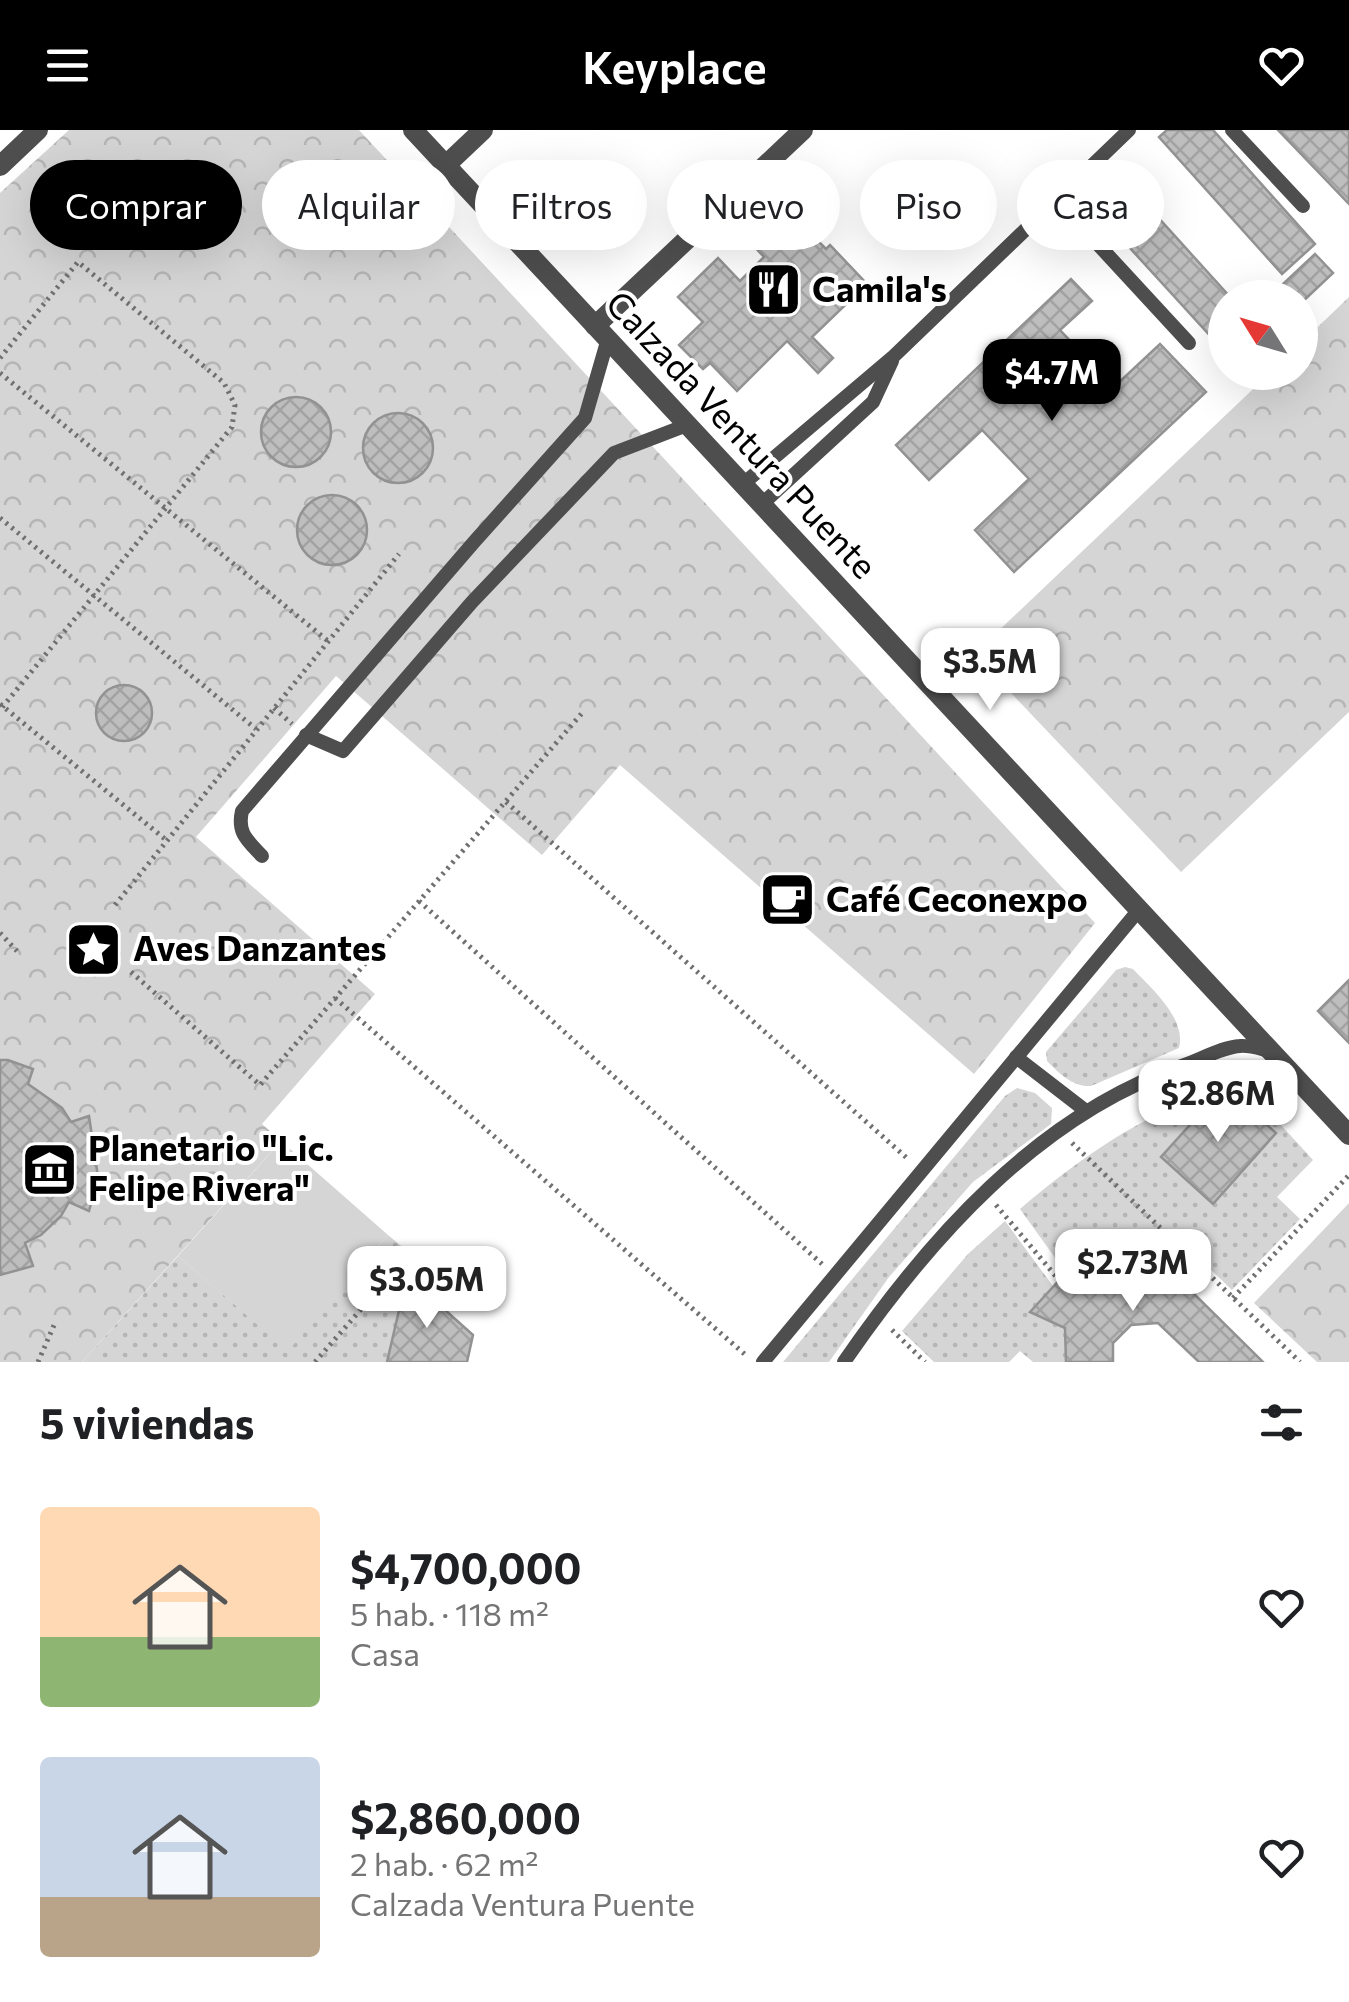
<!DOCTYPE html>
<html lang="es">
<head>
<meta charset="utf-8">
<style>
	:root { --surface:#fff; --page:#f2f2f2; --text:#202124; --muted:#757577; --accent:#000 }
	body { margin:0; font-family:Commissioner,sans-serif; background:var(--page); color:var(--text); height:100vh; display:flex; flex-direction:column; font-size:38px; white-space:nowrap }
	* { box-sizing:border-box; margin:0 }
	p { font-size:32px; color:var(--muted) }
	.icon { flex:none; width:55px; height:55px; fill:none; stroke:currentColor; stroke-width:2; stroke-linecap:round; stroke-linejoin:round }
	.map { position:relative; height:1232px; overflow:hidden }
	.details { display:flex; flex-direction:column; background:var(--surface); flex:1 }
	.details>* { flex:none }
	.top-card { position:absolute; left:30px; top:30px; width:1290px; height:90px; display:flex; gap:20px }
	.needle { width:65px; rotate:307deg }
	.buttons { position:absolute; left:1208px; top:150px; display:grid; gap:20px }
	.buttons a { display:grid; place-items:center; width:110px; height:110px; border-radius:50%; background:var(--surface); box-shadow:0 10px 40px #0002; font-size:50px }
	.price { position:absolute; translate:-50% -85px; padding:0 22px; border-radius:20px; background:#fff; color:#222; font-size:32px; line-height:65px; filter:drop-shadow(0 2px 5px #0008) }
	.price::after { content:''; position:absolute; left:50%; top:60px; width:30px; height:22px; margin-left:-15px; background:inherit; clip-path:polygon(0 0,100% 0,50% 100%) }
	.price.current { background:var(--accent); color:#fff }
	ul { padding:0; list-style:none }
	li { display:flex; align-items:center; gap:30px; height:250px; padding:0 40px }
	li span { display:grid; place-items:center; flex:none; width:280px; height:200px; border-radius:10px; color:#555 }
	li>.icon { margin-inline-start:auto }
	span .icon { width:120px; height:120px; fill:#fffc; stroke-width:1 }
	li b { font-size:42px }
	h2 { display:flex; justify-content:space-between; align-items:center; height:120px; padding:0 40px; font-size:42px }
	.pill { padding:0 35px; border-radius:45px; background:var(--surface); box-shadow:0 10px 40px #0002; font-size:35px; line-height:90px }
	.pill.current { background:var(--accent); color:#fff }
	header { display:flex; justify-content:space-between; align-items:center; height:130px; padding:0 40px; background:var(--accent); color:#fff; font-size:45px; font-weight:600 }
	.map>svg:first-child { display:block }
	.grass { fill:url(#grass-dots) }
	.park { fill:url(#park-crowns) }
	.pitch { fill:#d5d5d5 }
	.building { fill:url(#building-cross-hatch); stroke:#929292; stroke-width:2.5 }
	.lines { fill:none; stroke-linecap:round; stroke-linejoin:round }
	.path { stroke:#707070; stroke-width:5; stroke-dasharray:2.5 5; stroke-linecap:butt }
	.service { stroke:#4e4e4e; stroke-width:14 }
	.minor { stroke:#4e4e4e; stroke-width:20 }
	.tertiary { stroke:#4e4e4e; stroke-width:20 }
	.labels { text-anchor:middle; stroke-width:8; stroke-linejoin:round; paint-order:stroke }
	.poi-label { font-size:35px; font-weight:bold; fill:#000; stroke:#fff; text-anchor:start }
	.street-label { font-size:35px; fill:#000; stroke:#fff }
</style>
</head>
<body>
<header><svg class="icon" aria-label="menu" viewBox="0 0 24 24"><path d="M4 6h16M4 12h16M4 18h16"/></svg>Keyplace<svg class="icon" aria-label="heart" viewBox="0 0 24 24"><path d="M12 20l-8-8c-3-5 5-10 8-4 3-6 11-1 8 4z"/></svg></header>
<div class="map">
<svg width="1349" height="1232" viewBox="0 0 1349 1232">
	<defs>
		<pattern id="grass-dots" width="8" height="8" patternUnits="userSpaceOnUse" patternTransform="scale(2.5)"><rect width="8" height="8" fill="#d5d5d5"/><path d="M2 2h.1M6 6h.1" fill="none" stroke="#b5b5b5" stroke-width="1.8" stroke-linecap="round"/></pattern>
		<pattern id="park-crowns" width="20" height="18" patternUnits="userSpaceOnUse" patternTransform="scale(2.5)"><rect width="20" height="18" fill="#d5d5d5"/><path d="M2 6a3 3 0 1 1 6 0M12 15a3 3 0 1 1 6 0" fill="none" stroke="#b5b5b5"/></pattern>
		<pattern id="building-cross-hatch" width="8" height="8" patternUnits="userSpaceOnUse" patternTransform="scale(2.5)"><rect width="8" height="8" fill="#bebebe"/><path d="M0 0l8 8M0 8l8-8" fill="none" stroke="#a2a2a2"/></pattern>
	</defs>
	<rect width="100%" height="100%" fill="#fff"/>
	<!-- grass -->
	<g class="grass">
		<path d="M1125 837 1133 839C1151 858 1187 889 1179 918L1091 956C1072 957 1059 943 1047 931L1046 922 1116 840Z"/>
		<polygon points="1017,958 1035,963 1052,978 1051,994 973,1052 889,1147 829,1232 783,1232 1005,966"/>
		<path d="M1229 961 1258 970 1313 1030 1277 1067 1300 1089 1232 1160 1178 1108 1179 1149H1113L1097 1109 1066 1143 1020 1079C1073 1034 1130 992 1197 968L1207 976 1161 1027 1213 1073 1276 1003Z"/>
		<polygon points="1005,1091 1053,1156 1030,1182 1065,1198 1066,1232 1033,1232 1020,1221 1009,1232 934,1232 902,1201 968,1124"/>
		<polygon points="388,1105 412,1125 387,1232 82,1232 178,1126 288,1220"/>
	</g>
	<!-- park -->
	<g class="park">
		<polygon points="69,0 359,0 1095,793 974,944 620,635 542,725 336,546 196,707 375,864 262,994 281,1011 82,1232 0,1232 0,63"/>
		<polygon points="1349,167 1349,582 1181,742 974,524 1270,243 1300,242 1300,214"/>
		<polygon points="1349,1073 1349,1232 1317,1232 1254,1173"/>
	</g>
	<!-- pitch -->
	<polygon class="pitch" points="281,1011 388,1105 288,1221 178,1126"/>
	<!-- building -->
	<g class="building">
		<polygon points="1167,0 1213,0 1315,114 1282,144 1159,7"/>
		<polygon points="1278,0 1349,0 1349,74"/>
		<polygon points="1118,43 1231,168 1225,168 1225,222 1087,71"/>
		<polygon points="795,72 814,92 807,100 826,119 830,115 867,154 812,207 833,228 818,243 787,211 737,261 710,233 703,239 679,215 703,192 678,167 718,128 740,151 764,127 752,114"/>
		<polygon points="1315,124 1333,143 1300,174 1300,168 1268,168"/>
		<polygon points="1071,149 1092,171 1060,200 1114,257 1160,214 1206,262 1014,442 975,400 1029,349 982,300 929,350 896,315"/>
		<circle cx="296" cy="302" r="35"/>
		<circle cx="398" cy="318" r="35"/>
		<circle cx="332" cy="400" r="35"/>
		<circle cx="124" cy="583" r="28"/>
		<polygon points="1349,850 1349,913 1318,881"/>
		<polygon points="0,930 8,930 33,939 28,954 62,978 71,992 89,986 98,1047 89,1081 69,1072 61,1086 41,1105 25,1113 33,1136 0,1145"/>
		<polygon points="1229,961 1276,1003 1213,1074 1161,1027 1207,976 1197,968"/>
		<polygon points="1097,1109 1113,1149 1179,1149 1263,1232 1199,1232 1158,1193 1131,1195 1113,1213 1113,1232 1066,1232 1065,1198 1030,1182"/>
		<polygon points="407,1146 473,1205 467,1232 387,1232"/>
	</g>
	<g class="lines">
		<!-- path -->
		<g class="path">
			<polyline points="0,228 78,132 224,253 235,275 232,297 0,580"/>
			<polyline points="0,243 328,511"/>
			<polyline points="0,388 256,599"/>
			<polyline points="0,574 165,709"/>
			<polyline points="274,578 292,594"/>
			<polyline points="506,672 908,1029"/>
			<polyline points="419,771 822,1134"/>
			<polyline points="115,775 399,424"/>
			<polyline points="0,803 17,821"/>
			<polyline points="131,842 260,955 583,582"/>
			<polyline points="335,868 748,1227"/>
			<polyline points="1072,1013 1300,1232"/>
			<polyline points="996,1075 1059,1150"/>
			<polyline points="1233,1168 1349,1045"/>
			<polyline points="362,1171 369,1170 404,1130 434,1155 442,1151"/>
			<polyline points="892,1200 925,1232"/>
			<polyline points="38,1232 55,1193"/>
			<polyline points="315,1232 363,1177 361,1163 348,1151"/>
		</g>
		<!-- service -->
		<g class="service">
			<polyline points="1232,0 1303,76"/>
			<polyline points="1057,70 1189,213"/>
			<polyline points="743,354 894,226 1129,0"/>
			<polyline points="762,374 873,272 892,231"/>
			<polyline points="306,605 343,621 472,472 614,323 687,295 692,299"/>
			<path d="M262 726C247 710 237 703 242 681L474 412 585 288 607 212 605 207"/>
			<polyline points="1016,927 1086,981"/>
			<polyline points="763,1232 1138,781 1136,776"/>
			<path d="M844 1232C928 1110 1038 985 1182 936 1200 930 1222 917 1240 916 1249 915 1261 919 1270 921"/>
		</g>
		<!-- minor -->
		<g class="minor">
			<polyline points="446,35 483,0"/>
			<polyline points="595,196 803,0"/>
		</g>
		<!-- tertiary -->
		<g class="tertiary">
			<polyline points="413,0 1349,1005"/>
			<polyline points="0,36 38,0"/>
		</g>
	</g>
	<!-- icons -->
	<defs>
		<symbol id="restaurant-square" viewBox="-11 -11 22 22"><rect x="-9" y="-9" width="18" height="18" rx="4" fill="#000" stroke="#fff"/><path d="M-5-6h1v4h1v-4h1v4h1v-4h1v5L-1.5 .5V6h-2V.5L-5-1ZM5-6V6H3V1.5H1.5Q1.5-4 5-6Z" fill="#fff"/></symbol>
		<symbol id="cafe-square" viewBox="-11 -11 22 22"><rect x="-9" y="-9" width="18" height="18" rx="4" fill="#000" stroke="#fff"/><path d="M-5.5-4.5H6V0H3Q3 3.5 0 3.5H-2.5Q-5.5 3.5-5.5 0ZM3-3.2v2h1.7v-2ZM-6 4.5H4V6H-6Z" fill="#fff"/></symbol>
		<symbol id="sight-square" viewBox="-11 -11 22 22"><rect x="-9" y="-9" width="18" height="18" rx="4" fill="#000" stroke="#fff"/><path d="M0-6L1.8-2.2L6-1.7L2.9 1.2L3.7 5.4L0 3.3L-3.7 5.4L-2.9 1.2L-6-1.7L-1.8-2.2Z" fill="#fff"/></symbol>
		<symbol id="museum-square" viewBox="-11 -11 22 22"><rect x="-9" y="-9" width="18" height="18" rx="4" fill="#000" stroke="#fff"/><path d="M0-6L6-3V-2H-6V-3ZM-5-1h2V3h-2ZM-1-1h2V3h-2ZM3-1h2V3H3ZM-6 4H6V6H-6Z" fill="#fff"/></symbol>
	</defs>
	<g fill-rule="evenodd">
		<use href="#restaurant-square" x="742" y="128" width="63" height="63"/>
		<use href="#cafe-square" x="756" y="738" width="63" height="63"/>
		<use href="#sight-square" x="62" y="788" width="63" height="63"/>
		<use href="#museum-square" x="18" y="1008" width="63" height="63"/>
	</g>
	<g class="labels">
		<!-- poi labels -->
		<g class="poi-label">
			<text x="812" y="172">Camila's</text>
			<text x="826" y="782">Café Ceconexpo</text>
			<text x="133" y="831">Aves Danzantes</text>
			<text x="88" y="1031">Planetario "Lic.<tspan x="88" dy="40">Felipe Rivera"</tspan></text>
		</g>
		<!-- street labels -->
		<g class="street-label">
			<text transform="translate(741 305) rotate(47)" y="12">Calzada Ventura Puente</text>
		</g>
	</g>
</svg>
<div class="buttons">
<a><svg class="needle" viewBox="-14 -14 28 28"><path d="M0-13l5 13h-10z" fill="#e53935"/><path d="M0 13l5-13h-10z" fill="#757577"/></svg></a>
</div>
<b class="price current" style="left:1052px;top:294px">$4.7M</b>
<b class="price" style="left:990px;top:583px">$3.5M</b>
<b class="price" style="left:1218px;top:1015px">$2.86M</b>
<b class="price" style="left:1133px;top:1184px">$2.73M</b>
<b class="price" style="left:427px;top:1201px">$3.05M</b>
<div class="top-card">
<a class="pill current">Comprar</a>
<a class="pill">Alquilar</a>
<a class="pill">Filtros</a>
<a class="pill">Nuevo</a>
<a class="pill">Piso</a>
<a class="pill">Casa</a>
</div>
</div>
<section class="details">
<h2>5 viviendas<svg class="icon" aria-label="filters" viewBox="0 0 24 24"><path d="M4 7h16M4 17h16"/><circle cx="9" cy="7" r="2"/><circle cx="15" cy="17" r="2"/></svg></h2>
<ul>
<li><span style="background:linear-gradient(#ffd9b3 65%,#8fb573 0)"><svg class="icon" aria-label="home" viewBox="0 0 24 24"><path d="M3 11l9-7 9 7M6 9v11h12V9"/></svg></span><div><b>$4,700,000</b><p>5 hab. · 118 m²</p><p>Casa</p></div><svg class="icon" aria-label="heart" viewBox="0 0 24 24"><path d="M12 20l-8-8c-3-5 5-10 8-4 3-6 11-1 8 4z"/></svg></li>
<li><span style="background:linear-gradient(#c9d6e8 70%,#b9a48a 0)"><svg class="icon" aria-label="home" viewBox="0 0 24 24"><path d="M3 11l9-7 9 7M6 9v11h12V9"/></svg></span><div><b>$2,860,000</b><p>2 hab. · 62 m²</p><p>Calzada Ventura Puente</p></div><svg class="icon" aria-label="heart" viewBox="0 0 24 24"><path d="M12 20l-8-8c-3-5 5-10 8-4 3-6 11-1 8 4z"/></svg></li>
</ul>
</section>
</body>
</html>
